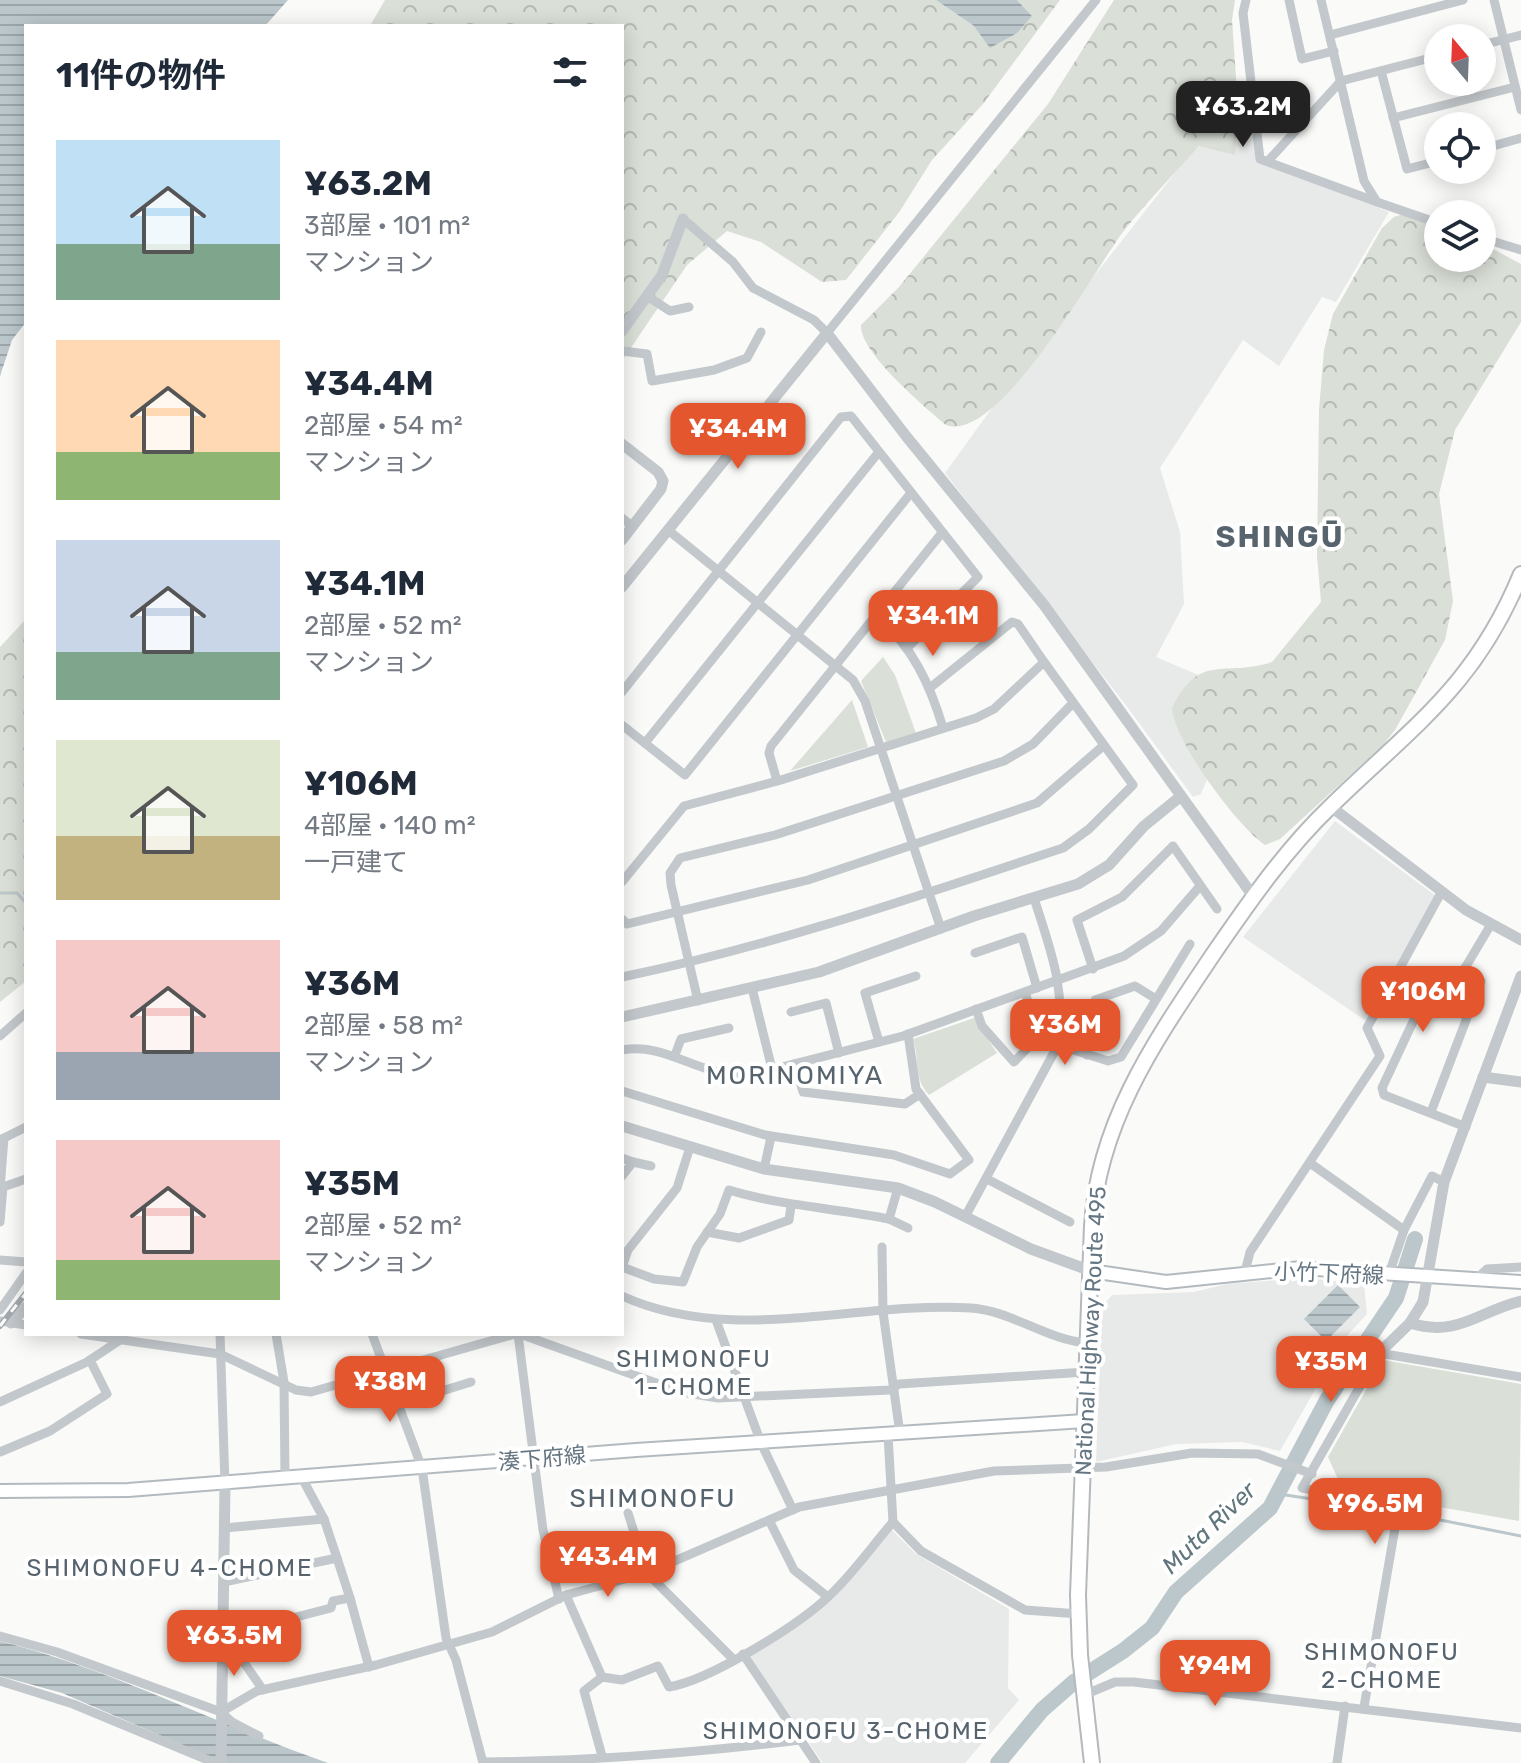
<!DOCTYPE html>
<html lang="ja">
<head>
<meta charset="utf-8">
<style>
	:root { --surface:#fff; --page:#f6f6f7; --text:#1f2937; --muted:#747a83; --accent:#e4572e }
	body { margin:0; font-family:Rubik,"Noto Sans JP",sans-serif; background:var(--page); color:var(--text); height:100vh; display:flex; flex-direction:column; font-size:30px; white-space:nowrap }
	* { box-sizing:border-box; margin:0 }
	p { font-size:26px; color:var(--muted) }
	.icon { flex:none; width:44px; height:44px; fill:none; stroke:currentColor; stroke-width:2; stroke-linecap:round; stroke-linejoin:round }
	.map { position:relative; flex:1; overflow:hidden }
	.panel { position:absolute; left:24px; top:24px; width:600px; height:1312px; display:flex; flex-direction:column; background:var(--surface); border-radius:0px; box-shadow:0 4px 20px #0003 }
	.panel>* { flex:none }
	.needle { width:52px; rotate:341deg }
	.controls { position:absolute; left:1424px; top:24px; display:grid; gap:16px }
	.controls a { display:grid; place-items:center; width:72px; height:72px; border-radius:50%; background:var(--surface); box-shadow:0 4px 20px #0003; font-size:40px }
	.price { position:absolute; translate:-50% -68px; padding:0 18px; border-radius:16px; background:var(--accent); color:#fff; font-size:26px; line-height:52px; filter:drop-shadow(0 2px 4px #0008) }
	.price::after { content:''; position:absolute; left:50%; top:48px; width:24px; height:18px; margin-left:-12px; background:inherit; clip-path:polygon(0 0,100% 0,50% 100%) }
	.price.active { background:#222; color:#fff }
	ul { padding:0; list-style:none }
	li { display:flex; align-items:center; gap:24px; height:200px; padding:0 32px }
	li span { display:grid; place-items:center; flex:none; width:224px; height:160px; border-radius:0px; color:#555 }
	li>.icon { margin-inline-start:auto }
	span .icon { width:96px; height:96px; fill:#fffc; stroke-width:1 }
	li b { font-size:34px }
	h2 { display:flex; justify-content:space-between; align-items:center; height:96px; padding:0 32px; font-size:34px }
	.map>svg:first-child { display:block }
	.built { fill:#e8e9e9 }
	.green { fill:#dadfd7 }
	.forest { fill:url(#forest-crowns) }
	.water { fill:url(#water-rules) }
	.lines { fill:none; stroke-linecap:round; stroke-linejoin:round }
	.stream { stroke:#bbc7cb; stroke-width:3 }
	.river { stroke:#bbc7cb; stroke-width:16 }
	.secondary-casing { stroke:#b3babf; stroke-width:16 }
	.trunk-casing { stroke:#b4b9bd; stroke-width:18 }
	.pedestrian { stroke:#c3c8cc; stroke-width:7 }
	.minor { stroke:#c3c8cc; stroke-width:9 }
	.tertiary { stroke:#c3c8cc; stroke-width:11 }
	.secondary { stroke:#fff; stroke-width:12 }
	.trunk { stroke:#fff; stroke-width:14 }
	.rail-casing { stroke:#a2aab0; stroke-width:6 }
	.rail { stroke:#fff; stroke-width:3; stroke-dasharray:9; stroke-linecap:butt }
	.labels { text-anchor:middle; stroke-width:8; stroke-linejoin:round; paint-order:stroke }
	.street-label { font-size:22px; fill:#657683; stroke:#fff }
	.neighbourhood-label { font-size:24px; letter-spacing:2px; fill:#57646e; stroke:#fff }
	.water-label { font-size:24px; font-style:italic; fill:#60757c; stroke:#fff }
	.quarter-label { font-size:26px; letter-spacing:2px; fill:#57646e; stroke:#fff }
	.district-label { font-size:30px; font-weight:bold; letter-spacing:2px; fill:#57646e; stroke:#fff }
</style>
</head>
<body>
<div class="map">
<svg width="1521" height="1763" viewBox="0 0 1521 1763">
	<defs>
		<pattern id="forest-crowns" width="20" height="18" patternUnits="userSpaceOnUse" patternTransform="scale(2)"><rect width="20" height="18" fill="#dadfd7"/><path d="M2 6a3 3 0 1 1 6 0M12 15a3 3 0 1 1 6 0" fill="none" stroke="#b4b9b4"/></pattern>
		<pattern id="water-rules" width="6" height="5" patternUnits="userSpaceOnUse" patternTransform="scale(2)"><rect width="6" height="5" fill="#bbc7cb"/><path d="M0 2.5h6" fill="none" stroke="#9ca6aa"/></pattern>
	</defs>
	<rect width="100%" height="100%" fill="#fafaf8"/>
	<!-- built -->
	<g class="built">
		<polygon points="1253,95 1257,160 1389,212 1336,302 1322,297 1279,366 1243,340 1160,468 1180,532 1184,604 1156,657 1243,694 1201,794 1193,797 1128,708 945,473 1010,383 1186,159"/>
		<polygon points="1335,821 1436,896 1366,1021 1243,937"/>
		<polygon points="1305,1278 1364,1284 1367,1314 1344,1339 1280,1451 1242,1442 1176,1444 1096,1462 1102,1307 1112,1295 1194,1292 1227,1284"/>
		<polygon points="892,1530 916,1554 1009,1609 1008,1688 1019,1700 965,1763 823,1763 749,1657 833,1599"/>
	</g>
	<!-- green -->
	<g class="green">
		<polygon points="883,657 895,675 916,733 886,742 861,681"/>
		<polygon points="852,700 868,747 790,771"/>
		<path d="M974 1018 997 1053 929 1095C913 1078 920 1059 913 1039Z"/>
		<polygon points="1383,1360 1521,1384 1519,1521 1343,1490 1328,1457"/>
	</g>
	<!-- forest -->
	<g class="forest">
		<polygon points="385,0 936,0 974,26 1032,16 1017,0 1060,0 983,104 932,160 900,211 846,280 822,282 761,242 727,231 687,265 622,361 622,26 370,26"/>
		<path d="M1114 0H1235L1232 20 1238 106 1235 155 1199 146C1175 173 1149 200 1126 228 1096 266 999 445 946 425 925 407 859 352 861 325L899 287 1048 104Z"/>
		<path d="M1410 212 1438 220V258H1482V243L1521 264V322L1455 430 1439 494 1453 601 1445 640 1395 730 1383 745 1280 839 1265 845C1237 826 1174 741 1172 708 1201 651 1223 678 1272 662L1321 602 1317 556 1319 410 1324 350 1333 314 1382 228 1394 217Z"/>
		<polygon points="26,619 26,981 0,1002 0,647"/>
	</g>
	<!-- water -->
	<g class="water">
		<polygon points="0,0 288,0 265,26 26,26 26,322 12,340 0,376"/>
		<polygon points="936,0 1017,0 1032,16 1017,33 990,48 974,26"/>
		<polygon points="1338,1285 1360,1307 1326,1341 1304,1319"/>
		<path d="M0 1641C113 1670 218 1725 328 1763H224L62 1693 0 1676Z"/>
	</g>
	<g class="lines">
		<!-- stream -->
		<g class="stream">
			<polyline points="0,893 17,893 26,903"/>
			<polyline points="1279,1494 1405,1513 1521,1536"/>
		</g>
		<!-- river -->
		<polyline class="river" points="998,1763 1042,1710 1074,1682 1123,1651 1152,1628 1176,1592 1270,1508 1327,1400 1396,1298 1415,1239"/>
		<defs>
			<g id="secondary">
				<polyline points="1091,1271 1166,1282 1301,1268 1521,1282"/>
				<polyline points="0,1491 128,1490 636,1450 1084,1421"/>
			</g>
			<path id="trunk" d="M1092 1763 1080 1655 1078 1595 1092 1226C1098 1121 1157 1038 1214 953 1250 901 1285 850 1331 806 1413 726 1475 686 1521 574"/>
		</defs>
		<!-- secondary casing -->
		<use href="#secondary" class="secondary-casing"/>
		<!-- trunk casing -->
		<use href="#trunk" class="trunk-casing"/>
		<!-- pedestrian -->
		<polyline class="pedestrian" points="1341,1350 1369,1367"/>
		<!-- minor -->
		<g class="minor">
			<polyline points="1246,0 1243,13 1260,159 1377,202"/>
			<polyline points="1289,0 1302,59 1334,51"/>
			<polyline points="1321,0 1364,181 1377,202 1438,223"/>
			<polyline points="1494,0 1521,110"/>
			<polyline points="1330,35 1463,0"/>
			<polyline points="1482,45 1521,35"/>
			<polyline points="1381,71 1407,169 1438,161"/>
			<polyline points="1393,118 1515,87"/>
			<polyline points="1482,149 1521,138"/>
			<polyline points="1268,161 1341,81 1438,56"/>
			<polyline points="683,219 733,262 753,288 814,320 827,333 1096,0"/>
			<polyline points="1482,238 1521,250"/>
			<polyline points="647,296 670,311 689,307"/>
			<polyline points="622,351 647,354 652,381 714,370 747,358 761,332"/>
			<polyline points="622,518 633,527"/>
			<polyline points="668,530 853,680 865,701 941,929"/>
			<path d="M877 616C912 646 930 684 943 728"/>
			<polyline points="931,687 1012,622 1018,624 1044,662"/>
			<polyline points="622,692 841,417 851,416 978,577 907,648"/>
			<polyline points="622,725 685,775 910,494"/>
			<polyline points="645,743 878,453"/>
			<polyline points="777,781 769,753 771,746 941,534"/>
			<path d="M622 882 684 806 781 780 976 718 994 709 1044 662 1133 785 1089 829 1063 848C918 896 773 946 622 977"/>
			<polyline points="622,919 627,924 808,880 1037,803 1103,746"/>
			<polyline points="975,953 1022,937 1037,988"/>
			<polyline points="1093,969 1077,920 1122,897 1173,846 1217,909"/>
			<polyline points="752,988 772,1069"/>
			<polyline points="698,1001 671,885 670,873 680,858 775,835 1004,761 1033,744 1073,703"/>
			<polyline points="976,1009 982,1026 1014,1062 1039,1036 1025,992"/>
			<polyline points="791,1012 826,1003 839,1053"/>
			<polyline points="0,1036 26,1013"/>
			<polyline points="879,1042 865,993 916,976"/>
			<polyline points="1058,1045 1108,1061 1121,1057 1190,944"/>
			<path d="M622 1050C657 1044 681 1062 714 1071 729 1074 744 1074 759 1073L903 1036 1124 956 1161 931 1200 886"/>
			<polyline points="675,1055 681,1039 729,1028"/>
			<polyline points="1087,1055 1095,1000 1135,986 1156,999"/>
			<polyline points="795,1064 803,1092 905,1104 920,1094"/>
			<polyline points="622,1091 765,1135 894,1155 950,1174 969,1160 916,1089 908,1034"/>
			<polyline points="1431,1112 1481,981 1465,968"/>
			<polyline points="1466,1127 1384,1095 1382,1088 1418,1011 1465,968 1490,926"/>
			<polyline points="0,1140 26,1127"/>
			<path d="M690 1147 677 1188 628 1250 622 1267 654 1279 683 1282 697 1247 720 1214 729 1190C781 1206 835 1208 889 1219L898 1188"/>
			<polyline points="622,1158 633,1162 622,1176"/>
			<polyline points="633,1162 651,1166"/>
			<polyline points="1310,1163 1404,1230"/>
			<polyline points="764,1169 771,1137"/>
			<polyline points="987,1179 1070,1222"/>
			<polyline points="0,1189 4,1138"/>
			<path d="M965 1217 1058 1045C1066 988 1051 952 1034 898"/>
			<polyline points="889,1219 908,1228"/>
			<polyline points="0,1222 3,1187 26,1179"/>
			<polyline points="707,1232 739,1238 789,1220 791,1206"/>
			<polyline points="882,1247 883,1312 900,1434"/>
			<polyline points="0,1260 26,1262"/>
			<polyline points="1245,1272 1250,1252 1380,1056 1367,1028 1442,891"/>
			<polyline points="1389,1274 1404,1230 1432,1176 1444,1182"/>
			<polyline points="1475,1280 1487,1269 1521,1267"/>
			<path d="M622 1296C732 1346 856 1301 971 1308 1012 1311 1047 1340 1087 1343"/>
			<polyline points="0,1310 26,1273"/>
			<polyline points="716,1320 761,1443 793,1510"/>
			<polyline points="0,1321 26,1325"/>
			<polyline points="81,1334 220,1354 296,1390 311,1392 515,1334"/>
			<polyline points="220,1334 225,1484"/>
			<polyline points="276,1334 284,1382 285,1478"/>
			<polyline points="372,1334 422,1468 446,1638 456,1660 483,1763"/>
			<polyline points="518,1334 543,1530 559,1599"/>
			<polyline points="520,1334 681,1392 718,1398 890,1390 899,1384 1086,1372"/>
			<polyline points="0,1402 87,1362 120,1340"/>
			<polyline points="400,1404 471,1382"/>
			<polyline points="888,1435 893,1522 921,1551 1025,1610 1079,1614"/>
			<polyline points="0,1452 50,1431 107,1394 90,1360"/>
			<polyline points="302,1478 324,1519"/>
			<polyline points="628,1513 647,1573 734,1660"/>
			<polyline points="769,1520 794,1570 828,1597"/>
			<polyline points="224,1528 324,1519 337,1558"/>
			<polyline points="224,1582 337,1558 350,1598 333,1601 331,1608 250,1629"/>
			<path d="M566 1595 602 1677 622 1680 658 1666 669 1687C710 1680 797 1626 828 1597 852 1575 872 1546 893 1522"/>
			<polyline points="350,1598 369,1667"/>
			<polyline points="0,1636 57,1652 221,1712 232,1722 259,1736"/>
			<polyline points="222,1644 234,1648 263,1690"/>
			<polyline points="743,1654 816,1763"/>
			<polyline points="602,1677 584,1691 602,1756"/>
			<polyline points="0,1681 73,1704 215,1763"/>
			<polyline points="1084,1695 1115,1682 1134,1682 1521,1728"/>
			<polyline points="1364,1707 1399,1505 1302,1488 1379,1353 1521,1377"/>
			<polyline points="221,1712 257,1691 376,1665 492,1632 566,1595 647,1573 799,1507 994,1471 1106,1467 1192,1453 1258,1454 1312,1474"/>
			<path d="M483 1762C589 1761 695 1753 800 1740"/>
			<polyline points="1337,1763 1345,1706"/>
		</g>
		<!-- tertiary -->
		<g class="tertiary">
			<polyline points="622,331 662,275 683,219"/>
			<polyline points="622,444 658,472 663,481 661,489 622,540"/>
			<polyline points="622,587 827,333 906,436 1044,605 1253,896"/>
			<polyline points="1330,806 1466,910 1521,940"/>
			<polyline points="622,1017 819,972 974,916 1078,884 1109,865 1144,826 1181,796"/>
			<polyline points="1483,1077 1521,1082"/>
			<polyline points="622,1126 764,1169 898,1188 935,1202 1031,1249 1091,1271"/>
			<polyline points="11,1323 26,1307"/>
			<path d="M1410 1323C1457 1338 1479 1311 1521 1301"/>
			<polyline points="1379,1353 1410,1323 1423,1302 1444,1182 1521,976"/>
			<polyline points="221,1763 225,1484"/>
		</g>
		<!-- secondary -->
		<use href="#secondary" class="secondary"/>
		<!-- trunk -->
		<use href="#trunk" class="trunk"/>
		<defs>
			<polyline id="rail" points="0,1326 26,1293"/>
		</defs>
		<!-- rail casing -->
		<use href="#rail" class="rail-casing"/>
		<!-- rail -->
		<use href="#rail" class="rail"/>
	</g>
	<g class="labels">
		<!-- street labels -->
		<g class="street-label">
			<text transform="translate(1329 1273) rotate(2)" y="8">小竹下府線</text>
			<text transform="translate(1090 1331) rotate(-87)" y="8">National Highway Route 495</text>
			<text transform="translate(542 1458) rotate(-5)" y="8">湊下府線</text>
		</g>
		<!-- neighbourhood labels -->
		<g class="neighbourhood-label">
			<text x="694" y="1367">SHIMONOFU<tspan x="694" dy="28">1-CHOME</tspan></text>
			<text x="170" y="1576">SHIMONOFU 4-CHOME</text>
			<text x="1382" y="1660">SHIMONOFU<tspan x="1382" dy="28">2-CHOME</tspan></text>
			<text x="846" y="1739">SHIMONOFU 3-CHOME</text>
		</g>
		<!-- water labels -->
		<g class="water-label">
			<text transform="translate(1209 1528) rotate(-44)" y="8">Muta River</text>
		</g>
		<!-- quarter labels -->
		<g class="quarter-label">
			<text x="795" y="1084">MORINOMIYA</text>
			<text x="653" y="1507">SHIMONOFU</text>
		</g>
		<!-- district labels -->
		<g class="district-label">
			<text x="1280" y="547">SHINGŪ</text>
		</g>
	</g>
</svg>
<div class="controls">
<a><svg class="needle" viewBox="-14 -14 28 28"><path d="M0-13l5 13h-10z" fill="#e53935"/><path d="M0 13l5-13h-10z" fill="#747a83"/></svg></a>
<a><svg class="icon" aria-label="locate" viewBox="0 0 24 24"><circle cx="12" cy="12" r="6"/><path d="M12 2v4M12 18v4M2 12h4M18 12h4"/></svg></a>
<a><svg class="icon" aria-label="layers" viewBox="0 0 24 24"><path d="M12 4l9 5-9 5-9-5zM3 14l9 5 9-5"/></svg></a>
</div>
<b class="price active" style="left:1243px;top:149px">¥63.2M</b>
<b class="price" style="left:738px;top:471px">¥34.4M</b>
<b class="price" style="left:933px;top:658px">¥34.1M</b>
<b class="price" style="left:1423px;top:1034px">¥106M</b>
<b class="price" style="left:1065px;top:1067px">¥36M</b>
<b class="price" style="left:1331px;top:1404px">¥35M</b>
<b class="price" style="left:390px;top:1424px">¥38M</b>
<b class="price" style="left:1375px;top:1546px">¥96.5M</b>
<b class="price" style="left:608px;top:1599px">¥43.4M</b>
<b class="price" style="left:234px;top:1678px">¥63.5M</b>
<b class="price" style="left:1215px;top:1708px">¥94M</b>
<section class="panel">
<h2>11件の物件<svg class="icon" aria-label="filters" viewBox="0 0 24 24"><path d="M4 7h16M4 17h16"/><circle cx="9" cy="7" r="2"/><circle cx="15" cy="17" r="2"/></svg></h2>
<ul>
<li><span style="background:linear-gradient(#bfe0f5 65%,#7fa58c 0)"><svg class="icon" aria-label="home" viewBox="0 0 24 24"><path d="M3 11l9-7 9 7M6 9v11h12V9"/></svg></span><div><b>¥63.2M</b><p>3部屋 · 101 m²</p><p>マンション</p></div></li>
<li><span style="background:linear-gradient(#ffd9b3 70%,#8fb573 0)"><svg class="icon" aria-label="home" viewBox="0 0 24 24"><path d="M3 11l9-7 9 7M6 9v11h12V9"/></svg></span><div><b>¥34.4M</b><p>2部屋 · 54 m²</p><p>マンション</p></div></li>
<li><span style="background:linear-gradient(#c9d6e8 70%,#7fa58c 0)"><svg class="icon" aria-label="home" viewBox="0 0 24 24"><path d="M3 11l9-7 9 7M6 9v11h12V9"/></svg></span><div><b>¥34.1M</b><p>2部屋 · 52 m²</p><p>マンション</p></div></li>
<li><span style="background:linear-gradient(#dfe7d0 60%,#c2b280 0)"><svg class="icon" aria-label="home" viewBox="0 0 24 24"><path d="M3 11l9-7 9 7M6 9v11h12V9"/></svg></span><div><b>¥106M</b><p>4部屋 · 140 m²</p><p>一戸建て</p></div></li>
<li><span style="background:linear-gradient(#f6c9c9 70%,#9aa5b1 0)"><svg class="icon" aria-label="home" viewBox="0 0 24 24"><path d="M3 11l9-7 9 7M6 9v11h12V9"/></svg></span><div><b>¥36M</b><p>2部屋 · 58 m²</p><p>マンション</p></div></li>
<li><span style="background:linear-gradient(#f6c9c9 75%,#8fb573 0)"><svg class="icon" aria-label="home" viewBox="0 0 24 24"><path d="M3 11l9-7 9 7M6 9v11h12V9"/></svg></span><div><b>¥35M</b><p>2部屋 · 52 m²</p><p>マンション</p></div></li>
</ul>
</section>
</div>
</body>
</html>
